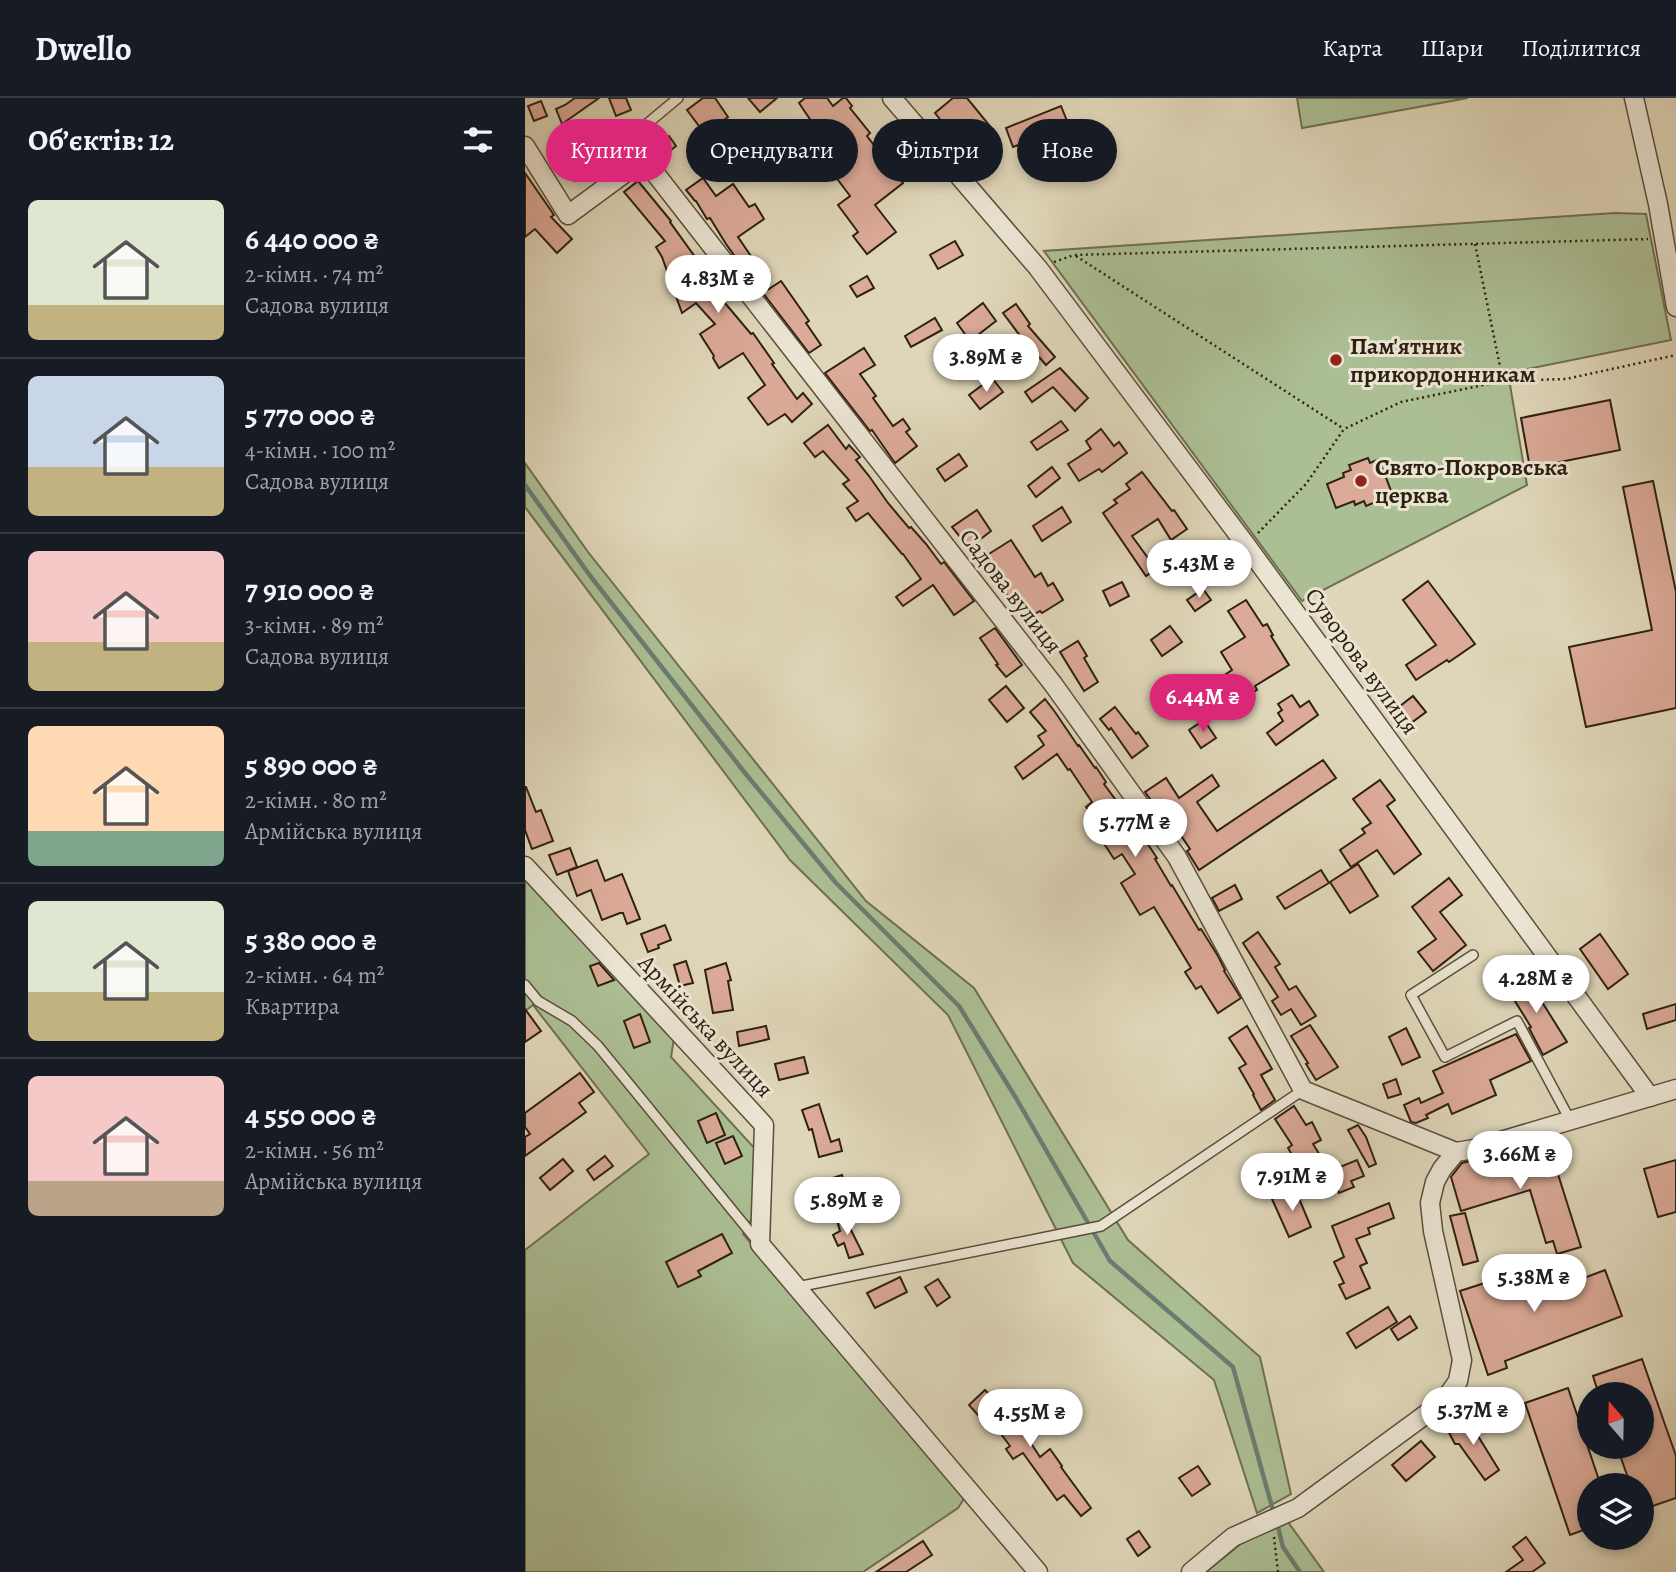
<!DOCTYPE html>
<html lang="uk">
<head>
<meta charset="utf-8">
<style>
	:root { --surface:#171b24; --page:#242831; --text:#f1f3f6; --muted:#9ea1a6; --line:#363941; --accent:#db2777 }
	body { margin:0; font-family:Alegreya,serif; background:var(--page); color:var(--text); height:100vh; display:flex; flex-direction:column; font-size:26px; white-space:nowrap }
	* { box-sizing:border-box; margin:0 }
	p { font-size:23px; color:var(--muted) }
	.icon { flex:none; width:38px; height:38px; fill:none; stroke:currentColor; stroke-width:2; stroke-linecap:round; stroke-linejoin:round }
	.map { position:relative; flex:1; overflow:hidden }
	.sheet { display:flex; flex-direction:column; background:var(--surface); width:525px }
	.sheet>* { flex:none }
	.top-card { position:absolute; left:21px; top:21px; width:665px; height:63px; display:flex; gap:14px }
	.needle { width:46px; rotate:340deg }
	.controls { position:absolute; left:1052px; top:1284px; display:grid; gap:14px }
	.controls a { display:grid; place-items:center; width:77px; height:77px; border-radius:50%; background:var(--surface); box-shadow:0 4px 10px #0003; font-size:35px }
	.price { position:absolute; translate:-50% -60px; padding:0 16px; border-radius:24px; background:#fff; color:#222; font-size:23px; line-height:46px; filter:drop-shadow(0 2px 4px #0008) }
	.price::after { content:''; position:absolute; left:50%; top:42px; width:21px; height:16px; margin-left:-10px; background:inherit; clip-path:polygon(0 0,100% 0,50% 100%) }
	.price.current { background:var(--accent); color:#fff }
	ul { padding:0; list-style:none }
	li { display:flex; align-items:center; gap:21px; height:175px; padding:0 28px }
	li+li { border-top:2px solid var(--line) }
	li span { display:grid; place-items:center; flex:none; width:196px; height:140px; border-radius:10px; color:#555 }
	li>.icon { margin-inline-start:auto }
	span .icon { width:84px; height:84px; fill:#fffc; stroke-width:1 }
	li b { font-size:30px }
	h2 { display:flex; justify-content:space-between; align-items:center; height:84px; padding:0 28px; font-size:30px }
	.pill { padding:0 24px; border-radius:32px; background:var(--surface); box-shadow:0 4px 10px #0003; font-size:24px; line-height:63px }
	.pill.current { background:var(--accent); color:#fff }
	header { display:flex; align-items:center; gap:42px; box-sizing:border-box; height:98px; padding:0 35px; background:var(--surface); border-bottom:2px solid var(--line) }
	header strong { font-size:33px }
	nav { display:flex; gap:38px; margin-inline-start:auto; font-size:24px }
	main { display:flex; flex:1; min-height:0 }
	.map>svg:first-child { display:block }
	.green { fill:#acbf94; stroke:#6e7052; stroke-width:2 }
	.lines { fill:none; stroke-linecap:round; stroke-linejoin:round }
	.stream { stroke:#6c7c73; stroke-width:4.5 }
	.building { fill:#dbaa98; stroke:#2f2111; stroke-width:2 }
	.service-casing { stroke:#5b4e3b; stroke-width:12 }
	.minor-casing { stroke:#5b4e3b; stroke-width:21 }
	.path { stroke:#2f2111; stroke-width:2.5; stroke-dasharray:2 3.5; stroke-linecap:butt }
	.service { stroke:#eae4d2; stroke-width:9 }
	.minor { stroke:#eae4d2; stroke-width:18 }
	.poi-dot { fill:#8f2418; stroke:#eae4d2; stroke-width:2.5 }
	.labels { text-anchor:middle; stroke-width:6; stroke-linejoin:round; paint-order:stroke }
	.poi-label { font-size:24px; font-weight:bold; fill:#2f2111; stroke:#eae4d2; text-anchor:start }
	.street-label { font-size:24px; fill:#2f2111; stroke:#eae4d2 }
</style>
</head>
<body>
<header>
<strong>Dwello</strong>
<nav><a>Карта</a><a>Шари</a><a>Поділитися</a></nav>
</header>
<main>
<section class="sheet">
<h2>Об’єктів: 12<svg class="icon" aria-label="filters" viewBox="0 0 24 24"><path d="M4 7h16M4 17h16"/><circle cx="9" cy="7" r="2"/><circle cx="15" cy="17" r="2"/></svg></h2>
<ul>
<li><span style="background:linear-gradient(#dfe7d0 75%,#c2b280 0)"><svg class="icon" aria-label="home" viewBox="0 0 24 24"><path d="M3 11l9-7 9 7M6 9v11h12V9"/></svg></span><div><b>6 440 000 ₴</b><p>2-кімн. · 74 m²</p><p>Садова вулиця</p></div></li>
<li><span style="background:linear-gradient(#c9d6e8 65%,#c2b280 0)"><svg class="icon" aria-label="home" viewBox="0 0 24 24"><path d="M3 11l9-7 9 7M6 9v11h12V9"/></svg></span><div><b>5 770 000 ₴</b><p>4-кімн. · 100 m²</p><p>Садова вулиця</p></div></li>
<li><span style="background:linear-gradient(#f6c9c9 65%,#c2b280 0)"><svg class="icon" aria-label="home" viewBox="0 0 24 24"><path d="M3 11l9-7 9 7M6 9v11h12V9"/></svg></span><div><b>7 910 000 ₴</b><p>3-кімн. · 89 m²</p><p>Садова вулиця</p></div></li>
<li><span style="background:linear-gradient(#ffd9b3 75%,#7fa58c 0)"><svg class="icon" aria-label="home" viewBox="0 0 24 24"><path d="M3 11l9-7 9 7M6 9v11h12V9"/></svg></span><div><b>5 890 000 ₴</b><p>2-кімн. · 80 m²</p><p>Армійська вулиця</p></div></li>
<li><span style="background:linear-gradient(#dfe7d0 65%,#c2b280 0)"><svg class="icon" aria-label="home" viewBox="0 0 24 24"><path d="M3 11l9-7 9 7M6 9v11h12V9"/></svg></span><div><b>5 380 000 ₴</b><p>2-кімн. · 64 m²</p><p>Квартира</p></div></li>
<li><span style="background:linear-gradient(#f6c9c9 75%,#b9a48a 0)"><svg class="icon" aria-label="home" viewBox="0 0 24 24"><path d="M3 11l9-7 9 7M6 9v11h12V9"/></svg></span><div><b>4 550 000 ₴</b><p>2-кімн. · 56 m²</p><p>Армійська вулиця</p></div></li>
</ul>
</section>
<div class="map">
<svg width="1151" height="1474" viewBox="0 0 1151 1474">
	<rect width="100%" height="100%" fill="#dfd6b9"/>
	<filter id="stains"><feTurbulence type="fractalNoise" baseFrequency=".00286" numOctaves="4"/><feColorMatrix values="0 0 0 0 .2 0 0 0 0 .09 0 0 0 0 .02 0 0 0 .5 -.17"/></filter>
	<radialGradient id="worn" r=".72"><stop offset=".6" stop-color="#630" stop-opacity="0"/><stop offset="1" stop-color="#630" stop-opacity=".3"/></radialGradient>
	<!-- green -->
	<g class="green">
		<polygon points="772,0 943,0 777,30"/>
		<polygon points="1090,115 1121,116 1146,242 983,275 1002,387 777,503 519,153"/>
		<polygon points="0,365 63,454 341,803 449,890 603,1142 735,1259 766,1396 732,1415 689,1282 548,1165 423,917 265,762 0,409"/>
		<polygon points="0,773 150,934 146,959 233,1054 227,1120 218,1136 442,1396 433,1410 338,1474 0,1474 0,1152 124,1056 8,907 0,913"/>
		<polygon points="763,1424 799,1474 681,1474 723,1440"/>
	</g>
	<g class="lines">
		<!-- stream -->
		<g class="stream">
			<polyline points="0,387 66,479 220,675 311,785 434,908 491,1000 585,1163 708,1269 749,1416"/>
			<polyline points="752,1425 758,1449 775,1474"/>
		</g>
	</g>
	<!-- building -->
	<g class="building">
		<polygon points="50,0 74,0 37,26 31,11 40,7"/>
		<polygon points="84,0 101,0 106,12 91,18"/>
		<polygon points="178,0 190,0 203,19 180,36 162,12"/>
		<polygon points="223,0 252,0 235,14"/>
		<polygon points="280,0 302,0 308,8 318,0 321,0 327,8 325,10 345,35 342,38 378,85 350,107 371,134 342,156 328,138 333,134 313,107 325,98 289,50 299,42 274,5"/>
		<polygon points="428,0 442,0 469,33 442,55 410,15"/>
		<polygon points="16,3 22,18 9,23 3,8"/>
		<polygon points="536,8 544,28 488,49 481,30"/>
		<polygon points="144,38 151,48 137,59 129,48"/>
		<polygon points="269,44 283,65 264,78 250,57"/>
		<polygon points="63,51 74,64 50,83 40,70"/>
		<polygon points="0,75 29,117 26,119 47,141 32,155 10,131 0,139"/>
		<polygon points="178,80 191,98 208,86 224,109 230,106 239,121 213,139 232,167 221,174 201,146 185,120 182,121 171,103 170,103 161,92"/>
		<polygon points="113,83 146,123 145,124 178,170 177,171 198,194 194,198 226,236 228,235 249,265 247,266 272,301 278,295 287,306 267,324 260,316 243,327 223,300 240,287 218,255 194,270 188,260 189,258 175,236 190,226 171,205 157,215 137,159 131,149 140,143 99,94"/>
		<polygon points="430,143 438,157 413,171 405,157"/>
		<polygon points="342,178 349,190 332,199 325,188"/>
		<polygon points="256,183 284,223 281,225 296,247 284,255 238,195"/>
		<polygon points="458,205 471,223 445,243 432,225"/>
		<polygon points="491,206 505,226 503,228 530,259 521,267 493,235 478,215"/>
		<polygon points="410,220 417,232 386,249 380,238"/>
		<polygon points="339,250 350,267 335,276 351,298 348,300 368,328 378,321 385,331 381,334 392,348 370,365 347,332 345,333 300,275"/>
		<polygon points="535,270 563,300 550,313 528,289 507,304 500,294"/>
		<polygon points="467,280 478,294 455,311 444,297"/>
		<polygon points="1085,302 1095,352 1005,370 996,320"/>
		<polygon points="536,323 543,332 512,352 506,344"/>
		<polygon points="303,327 321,351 324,347 335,359 331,362 344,378 363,405 384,430 386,429 401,446 416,466 419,464 449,503 429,517 408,487 378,508 371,499 396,481 378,456 377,456 343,415 331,423 322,410 333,403 318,386 324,382 298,353 290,359 279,345"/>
		<polygon points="576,331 589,348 594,344 602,355 577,374 574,371 554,383 543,366 566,351 561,343"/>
		<polygon points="434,356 442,368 420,383 412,371"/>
		<polygon points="843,360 845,365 854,361 866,393 857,396 858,401 841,408 839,403 830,407 829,403 811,410 802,386 819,379 818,375 826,372 824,367"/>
		<polygon points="527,369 535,380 511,399 503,388"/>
		<polygon points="617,374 647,413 649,412 662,431 646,442 633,421 607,438 631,471 621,478 578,415 592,405 589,402 605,391 601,386"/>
		<polygon points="1128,383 1151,494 1151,610 1061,629 1044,549 1127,532 1098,389"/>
		<polygon points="537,409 546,424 517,443 508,428"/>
		<polygon points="452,412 466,433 444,450 427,429"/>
		<polygon points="486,442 510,479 516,475 523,488 528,485 538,502 517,515 515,513 498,523 481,495 479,496 456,461"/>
		<polygon points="903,483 950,546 924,564 922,562 891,582 881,567 911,547 878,502"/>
		<polygon points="597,484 604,498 585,508 578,493"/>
		<polygon points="678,491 686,502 670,513 662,502"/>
		<polygon points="721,502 738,528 742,526 748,537 746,538 764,567 730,588 732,592 715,603 706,588 701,591 695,580 707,572 696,554 720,539 703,513"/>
		<polygon points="645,528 657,544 637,558 626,542"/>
		<polygon points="470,530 497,567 481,579 471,567 473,566 455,540"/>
		<polygon points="553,543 562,558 559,560 573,584 559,593 535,554"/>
		<polygon points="481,588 499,610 482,624 464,602"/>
		<polygon points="767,597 775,609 784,603 793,617 751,647 742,635 758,623 753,615 757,612 753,606"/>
		<polygon points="888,598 901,614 882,628 870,612"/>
		<polygon points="520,601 530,614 553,648 554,647 570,670 571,669 581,684 579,686 596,709 600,707 609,725 632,760 630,761 646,788 647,787 674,832 676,831 693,858 700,872 699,873 716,900 693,915 676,888 671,891 660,874 666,870 629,809 615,817 596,785 610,776 597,756 589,761 578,744 590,736 578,713 569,720 561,709 567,704 545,671 543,672 532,656 498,681 490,669 519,647 513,638 521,633 505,614"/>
		<polygon points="590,609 611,636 613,634 623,648 607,660 586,630 584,632 575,621"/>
		<polygon points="679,622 691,640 676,650 664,632"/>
		<polygon points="798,662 811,680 674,772 662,753 665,751 634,705 630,708 620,694 641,680 654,700 687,677 694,688 672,704 692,733"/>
		<polygon points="855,682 870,702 862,708 896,756 869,776 852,752 826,769 815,752 840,735 837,731 846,725 828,701"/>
		<polygon points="0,689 1,689 11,714 16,712 28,743 7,751 0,732"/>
		<polygon points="45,750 52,769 32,777 24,757"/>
		<polygon points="72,762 80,783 97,776 115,821 102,826 98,815 95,815 77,822 66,792 52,798 43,773"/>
		<polygon points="833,766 853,798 825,815 805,784"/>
		<polygon points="796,772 804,785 760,811 752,799"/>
		<polygon points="924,780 937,797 915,814 941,847 908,873 893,854 911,841 887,809"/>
		<polygon points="710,787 717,801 694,813 687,800"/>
		<polygon points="140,827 146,842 133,847 134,850 123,854 116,836"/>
		<polygon points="733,834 755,866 750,869 764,892 771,888 791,918 776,927 766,911 756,917 747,903 753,899 718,845"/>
		<polygon points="1075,836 1103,876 1083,891 1055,851"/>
		<polygon points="161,863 168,885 155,888 149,867"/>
		<polygon points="74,865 89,882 73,888 65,868"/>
		<polygon points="201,865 206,882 203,883 208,912 188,915 180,872"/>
		<polygon points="999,875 1042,944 1018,957 1004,930 1006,929 980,887"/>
		<polygon points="1151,906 1151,922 1122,931 1118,916"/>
		<polygon points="0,911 16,933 0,944"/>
		<polygon points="115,916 125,944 109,950 99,923"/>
		<polygon points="785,927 813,969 791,982 781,966 783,965 766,938"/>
		<polygon points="241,928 244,941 214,948 212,934"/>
		<polygon points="722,928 747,971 736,977 750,1002 736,1012 728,997 729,996 714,970 721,966 704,940"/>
		<polygon points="881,930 895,959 877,967 864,939"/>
		<polygon points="991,936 1006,963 965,982 971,997 927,1016 923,1006 901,1017 903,1020 891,1025 886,1024 879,1007 894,1000 896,1005 918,995 908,973"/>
		<polygon points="279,959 283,975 254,982 250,966"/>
		<polygon points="55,975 69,994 54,1005 61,1014 0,1058 0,1039 5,1036 0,1029 0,1015"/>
		<polygon points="871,981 876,996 863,1000 858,986"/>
		<polygon points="294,1006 306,1044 314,1041 317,1053 294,1059 287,1031 284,1032 277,1012"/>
		<polygon points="769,1008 781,1027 787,1024 796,1042 788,1046 801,1067 780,1079 763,1050 767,1047 750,1021"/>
		<polygon points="191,1015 200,1037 182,1045 173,1023"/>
		<polygon points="833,1027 841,1039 851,1066 844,1069 823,1032"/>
		<polygon points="208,1038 217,1058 200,1066 191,1045"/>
		<polygon points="988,1051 992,1064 1026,1054 1056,1149 1032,1156 1028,1143 1021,1145 1005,1092 936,1113 926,1079 937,1065"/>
		<polygon points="80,1058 88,1068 69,1082 62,1072"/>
		<polygon points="38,1061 48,1073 25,1092 15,1080"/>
		<polygon points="832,1062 839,1078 826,1083 829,1089 814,1095 805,1073"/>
		<polygon points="1151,1062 1151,1114 1133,1119 1119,1071"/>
		<polygon points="317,1077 322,1095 287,1106 282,1088"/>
		<polygon points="770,1091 786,1129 764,1139 747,1101"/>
		<polygon points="864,1105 869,1120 843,1130 845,1136 831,1141 842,1165 835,1168 845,1190 821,1201 814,1187 819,1185 809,1164 819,1159 807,1128"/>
		<polygon points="316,1112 338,1156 324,1160 319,1145 313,1148 308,1137 315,1133 310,1115"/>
		<polygon points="940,1115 953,1163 938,1167 925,1118"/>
		<polygon points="197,1136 207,1155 173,1173 176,1178 153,1189 141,1164"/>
		<polygon points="1000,1172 1009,1199 1080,1172 1097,1218 980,1263 982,1270 963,1277 935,1193"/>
		<polygon points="375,1179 382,1194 350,1210 342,1195"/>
		<polygon points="413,1181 425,1199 412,1208 400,1189"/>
		<polygon points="863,1209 872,1224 831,1250 822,1235"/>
		<polygon points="885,1218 892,1230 873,1242 866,1231"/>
		<polygon points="1117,1261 1151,1358 1151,1400 1116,1412 1116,1388 1106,1388 1092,1349 1116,1349 1116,1297 1074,1297 1068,1278"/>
		<polygon points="1043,1290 1076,1388 1064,1388 1064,1430 1045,1437 1000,1305"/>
		<polygon points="460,1292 482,1315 501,1301 509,1312 492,1324 515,1359 525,1351 537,1368 536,1369 566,1410 556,1418 539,1397 532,1402 498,1355 488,1361 481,1351 485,1348 458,1312 453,1317 444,1307"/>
		<polygon points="940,1317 974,1372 960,1382 934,1346 930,1346 921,1329"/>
		<polygon points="896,1343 910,1359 881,1383 867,1367"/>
		<polygon points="673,1368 685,1386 667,1398 654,1380"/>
		<polygon points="614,1433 625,1449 613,1458 602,1441"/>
		<polygon points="1001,1439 1020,1465 1007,1474 981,1474 998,1462 988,1449"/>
		<polygon points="398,1443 407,1457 381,1474 351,1474"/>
	</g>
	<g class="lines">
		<defs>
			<g id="service">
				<polyline points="119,61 123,25 153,0"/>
				<polyline points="948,857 886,897 920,959 992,923 1045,1022"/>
				<polyline points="0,887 13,903 47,923 73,948 234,1145"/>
				<polyline points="272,1189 576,1128 778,992"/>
			</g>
			<g id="minor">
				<polyline points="367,0 513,170 721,447 1125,999"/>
				<polyline points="1109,0 1133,106 1151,209"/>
				<polyline points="0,48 43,117 119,61 528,586 652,759 778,992 931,1054"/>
				<polyline points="0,768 239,1027 235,1146 513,1474"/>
				<polyline points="666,1474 708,1439 773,1410 919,1303 933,1283 937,1262 908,1133 905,1105 910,1084 917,1071 931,1054 949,1051 1151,991"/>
			</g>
		</defs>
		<!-- service casing -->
		<use href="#service" class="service-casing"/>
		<!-- minor casing -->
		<use href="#minor" class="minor-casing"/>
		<!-- path -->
		<g class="path">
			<polyline points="950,146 978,283"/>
			<polyline points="551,158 819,331"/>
			<polyline points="529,164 549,157 1123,141"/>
			<polyline points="733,435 781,386 819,331 876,304 978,283 1041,281 1151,257"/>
			<polyline points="749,1439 753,1474"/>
		</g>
		<!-- service -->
		<use href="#service" class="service"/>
		<!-- minor -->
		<use href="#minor" class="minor"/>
	</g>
	<!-- markers -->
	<g class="poi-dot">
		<circle cx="811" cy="262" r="7"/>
		<circle cx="836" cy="383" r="7"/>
	</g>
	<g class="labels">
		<!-- poi labels -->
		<g class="poi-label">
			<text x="825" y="256">Пам'ятник<tspan x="825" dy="28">прикордонникам</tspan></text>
			<text x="850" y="377">Свято-Покровська<tspan x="850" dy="28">церква</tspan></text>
		</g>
		<!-- street labels -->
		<g class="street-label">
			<text transform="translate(486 493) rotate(52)" y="8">Садова вулиця</text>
			<text transform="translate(837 563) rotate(54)" y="8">Суворова вулиця</text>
			<text transform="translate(181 928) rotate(47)" y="8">Армійська вулиця</text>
		</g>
	</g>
	<rect width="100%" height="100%" filter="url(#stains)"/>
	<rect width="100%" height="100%" fill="url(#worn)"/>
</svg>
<div class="controls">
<a><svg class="needle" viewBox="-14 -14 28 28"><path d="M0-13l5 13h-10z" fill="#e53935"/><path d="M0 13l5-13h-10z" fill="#9ea1a6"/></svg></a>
<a><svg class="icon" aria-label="layers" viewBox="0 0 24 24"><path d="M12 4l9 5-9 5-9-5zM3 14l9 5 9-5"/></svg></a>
</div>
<b class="price" style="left:193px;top:217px">4.83M ₴</b>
<b class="price" style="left:461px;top:296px">3.89M ₴</b>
<b class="price" style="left:674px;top:502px">5.43M ₴</b>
<b class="price current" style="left:678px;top:636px">6.44M ₴</b>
<b class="price" style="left:610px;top:761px">5.77M ₴</b>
<b class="price" style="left:1011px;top:917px">4.28M ₴</b>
<b class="price" style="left:995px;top:1093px">3.66M ₴</b>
<b class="price" style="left:767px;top:1115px">7.91M ₴</b>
<b class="price" style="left:322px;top:1139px">5.89M ₴</b>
<b class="price" style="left:1009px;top:1216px">5.38M ₴</b>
<b class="price" style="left:948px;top:1349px">5.37M ₴</b>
<b class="price" style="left:505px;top:1351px">4.55M ₴</b>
<div class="top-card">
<a class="pill current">Купити</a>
<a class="pill">Орендувати</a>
<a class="pill">Фільтри</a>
<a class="pill">Нове</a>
</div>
</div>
</main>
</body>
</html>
